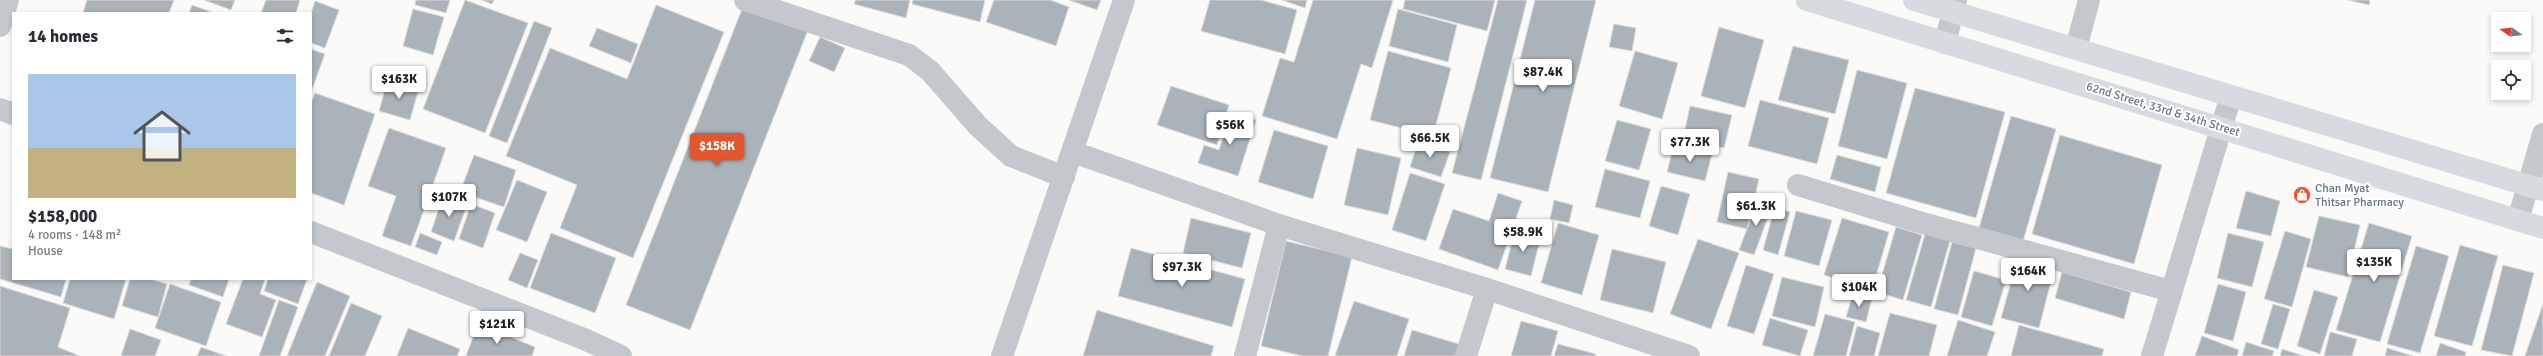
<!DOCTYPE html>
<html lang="en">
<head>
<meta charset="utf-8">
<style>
	:root { --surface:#fff; --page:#f7f7f7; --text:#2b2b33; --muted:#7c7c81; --line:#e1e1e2; --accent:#e4572e }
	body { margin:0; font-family:Signika,sans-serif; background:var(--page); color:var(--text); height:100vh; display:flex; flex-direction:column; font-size:15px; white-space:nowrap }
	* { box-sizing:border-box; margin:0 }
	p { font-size:13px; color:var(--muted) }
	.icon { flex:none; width:22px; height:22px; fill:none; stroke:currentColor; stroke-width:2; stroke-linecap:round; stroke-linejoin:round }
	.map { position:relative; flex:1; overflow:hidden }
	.panel { position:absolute; left:12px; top:12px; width:300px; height:268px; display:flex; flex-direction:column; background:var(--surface); border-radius:0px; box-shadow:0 2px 6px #0003 }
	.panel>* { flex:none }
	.needle { width:26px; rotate:284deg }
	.tools { position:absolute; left:2491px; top:12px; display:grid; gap:8px }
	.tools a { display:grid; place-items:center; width:40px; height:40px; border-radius:0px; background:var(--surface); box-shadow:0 2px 6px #0003; font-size:20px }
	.price { position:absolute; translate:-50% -34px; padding:0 9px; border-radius:4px; background:#fff; color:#222; font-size:13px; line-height:26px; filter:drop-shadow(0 1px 2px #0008) }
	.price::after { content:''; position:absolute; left:50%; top:24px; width:12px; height:9px; margin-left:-6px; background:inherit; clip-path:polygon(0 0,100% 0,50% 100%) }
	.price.current { background:var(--accent); color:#fff }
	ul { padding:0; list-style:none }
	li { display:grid; align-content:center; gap:8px; height:212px; padding:0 16px }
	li+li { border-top:1px solid var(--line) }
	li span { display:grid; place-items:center; height:124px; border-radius:0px; color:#555 }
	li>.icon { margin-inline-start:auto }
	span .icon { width:72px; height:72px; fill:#fffc; stroke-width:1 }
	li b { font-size:17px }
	h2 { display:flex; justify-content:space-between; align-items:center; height:48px; padding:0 16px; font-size:17px }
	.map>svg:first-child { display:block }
	.building { fill:#aab3b9; stroke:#dcdcda }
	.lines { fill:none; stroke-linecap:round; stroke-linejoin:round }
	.lane { stroke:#c3c8cc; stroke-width:22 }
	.street { stroke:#c3c8cc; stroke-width:22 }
	.secondary { stroke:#d6dbdf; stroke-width:22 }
	.labels { text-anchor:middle; stroke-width:4; stroke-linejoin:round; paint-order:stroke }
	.street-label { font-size:12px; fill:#657683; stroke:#fff }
	.poi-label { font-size:12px; fill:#657683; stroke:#fff; text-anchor:start }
</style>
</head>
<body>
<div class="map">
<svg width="2543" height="356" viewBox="0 0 2543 356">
	<rect width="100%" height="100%" fill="#fafaf8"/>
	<!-- building -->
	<g class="building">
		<polygon points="87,0 174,0 169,13 83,13"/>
		<polygon points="204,0 235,0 231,10"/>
		<polygon points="266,0 300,0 296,13 261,13"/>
		<polygon points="416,0 450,0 446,13 415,5"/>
		<polygon points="465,0 528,23 485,133 423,109"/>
		<polygon points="481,0 494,0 492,4"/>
		<polygon points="856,0 910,0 906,18 854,4"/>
		<polygon points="913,0 985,0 980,22 912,4"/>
		<polygon points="994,0 1050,0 1069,7 1056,46 986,22"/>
		<polygon points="1069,0 1101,0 1097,10"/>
		<polygon points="1210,0 1261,0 1297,10 1285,54 1201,31"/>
		<polygon points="1282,0 1307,0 1305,8"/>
		<polygon points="1313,0 1393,0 1372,68 1361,64 1337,139 1262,116 1280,58 1294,62"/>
		<polygon points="1405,0 1495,0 1487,31 1403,9"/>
		<polygon points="1498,0 1527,0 1481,180 1452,173"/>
		<polygon points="1535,0 1596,0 1548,192 1490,178"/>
		<polygon points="2348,0 2370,0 2369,5"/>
		<polygon points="315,1 339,10 325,48 311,43 311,13"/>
		<polygon points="744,4 808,30 690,330 626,305"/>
		<polygon points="192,5 214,13 189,13"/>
		<polygon points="656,5 724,32 633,258 560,228 577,185 506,156 550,48 627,79"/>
		<polygon points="413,9 444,17 433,55 403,46"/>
		<polygon points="1398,9 1457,25 1448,62 1389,46"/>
		<polygon points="534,21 552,28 507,143 489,136"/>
		<polygon points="1614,24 1636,28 1632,51 1609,47"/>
		<polygon points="1719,27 1764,40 1745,108 1701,96"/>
		<polygon points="597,28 638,44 631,63 589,46"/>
		<polygon points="820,37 845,48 834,72 809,61"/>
		<polygon points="1793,46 1849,60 1835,114 1778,100"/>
		<polygon points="311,49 325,54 311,92"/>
		<polygon points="1388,51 1451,68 1433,136 1370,120"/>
		<polygon points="1635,51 1678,63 1662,119 1619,106"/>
		<polygon points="1857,70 1907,83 1887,159 1838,146"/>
		<polygon points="388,79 419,88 410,120 379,111"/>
		<polygon points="1171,86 1229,105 1217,145 1157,125"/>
		<polygon points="1915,88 2005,112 1976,218 1886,193"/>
		<polygon points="315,93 375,114 344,205 311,193 311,103"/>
		<polygon points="1760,100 1829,118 1817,164 1748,146"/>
		<polygon points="1690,106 1732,115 1724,148 1683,139"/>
		<polygon points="1231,112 1256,120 1238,176 1198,163 1204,145 1219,150"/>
		<polygon points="2011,116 2056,129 2023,241 1979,228"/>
		<polygon points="1617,120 1651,129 1639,170 1605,161"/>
		<polygon points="389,128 446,148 411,246 382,236 396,196 368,186"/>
		<polygon points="1274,130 1328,146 1313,199 1258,182"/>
		<polygon points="2060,135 2162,165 2134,264 2032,234"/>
		<polygon points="1418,142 1450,152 1441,177 1410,167"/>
		<polygon points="1674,145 1712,154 1705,181 1667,172"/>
		<polygon points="1357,148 1401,158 1388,215 1344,205"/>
		<polygon points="474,155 516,170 504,207 460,192"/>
		<polygon points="1837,155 1881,167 1875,192 1830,179"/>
		<polygon points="1605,169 1650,181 1640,218 1595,207"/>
		<polygon points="1728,172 1759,179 1747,229 1717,222"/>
		<polygon points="1410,173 1445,184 1426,241 1392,230"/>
		<polygon points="517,180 547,192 527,242 496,230"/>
		<polygon points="1661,186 1690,194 1678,235 1649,226"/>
		<polygon points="2246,191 2280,201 2271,236 2236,228"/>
		<polygon points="1498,193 1522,201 1498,270 1439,249 1453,209 1489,221"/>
		<polygon points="443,196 467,205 454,241 431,232"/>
		<polygon points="1758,199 1773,204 1754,255 1739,250"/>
		<polygon points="1554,200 1573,205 1569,223 1550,219"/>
		<polygon points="471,204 495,213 483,248 459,239"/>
		<polygon points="1775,207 1790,212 1778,255 1763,250"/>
		<polygon points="1796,211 1832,220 1819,266 1784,256"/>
		<polygon points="2319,216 2360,225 2348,277 2306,267"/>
		<polygon points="1191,218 1251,233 1242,268 1183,253"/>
		<polygon points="1842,218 1889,232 1872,290 1824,275"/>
		<polygon points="1558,223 1599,235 1582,295 1541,283"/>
		<polygon points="2369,223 2412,236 2380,342 2336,330"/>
		<polygon points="1896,227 1922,235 1903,300 1877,292"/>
		<polygon points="1515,230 1541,236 1531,276 1505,269"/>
		<polygon points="2285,231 2311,239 2292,307 2264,299"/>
		<polygon points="420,233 442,242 437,255 415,247"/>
		<polygon points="551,233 616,258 595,313 530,288"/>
		<polygon points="2228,233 2264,242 2252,287 2217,278"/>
		<polygon points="1925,234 1950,241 1931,307 1906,300"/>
		<polygon points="1698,239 1739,253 1711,329 1670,314"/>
		<polygon points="1286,241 1352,257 1328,356 1302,356 1261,346"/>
		<polygon points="1952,242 1976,248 1958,315 1934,309"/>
		<polygon points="2460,245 2498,256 2472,346 2434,336"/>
		<polygon points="0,246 13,249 13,279 66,279 61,297 0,279"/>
		<polygon points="2416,246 2449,256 2420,353 2387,344"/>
		<polygon points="1131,248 1245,279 1232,327 1118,296"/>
		<polygon points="1612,249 1666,262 1653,313 1600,300"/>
		<polygon points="520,253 538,260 527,288 508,280"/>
		<polygon points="2018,257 2055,266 2039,328 2001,318"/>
		<polygon points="1746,265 1774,274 1754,334 1727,326"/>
		<polygon points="2503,265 2534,273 2512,356 2481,350"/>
		<polygon points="1974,271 2006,280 1992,326 1961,317"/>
		<polygon points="2062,272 2131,292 2124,319 2055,298"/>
		<polygon points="1782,277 1824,287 1815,327 1772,316"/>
		<polygon points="70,279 126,279 114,319 63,303"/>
		<polygon points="130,279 150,279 167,284 158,317 122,306"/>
		<polygon points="191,279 229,279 223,297 189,285"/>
		<polygon points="243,279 265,279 260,294 276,300 262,337 226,324"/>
		<polygon points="268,279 307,279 298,304 264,291"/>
		<polygon points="317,282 350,296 325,356 287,356"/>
		<polygon points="170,284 221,302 206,346 155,328"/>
		<polygon points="2218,284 2246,292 2233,341 2204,333"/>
		<polygon points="0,286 70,308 58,347 80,356 0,356"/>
		<polygon points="2314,290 2338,297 2320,354 2297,346"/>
		<polygon points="1853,294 1872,298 1866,322 1846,317"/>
		<polygon points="279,300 298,307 280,356 259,356"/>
		<polygon points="1354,301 1409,319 1397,356 1335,356"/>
		<polygon points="351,303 382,316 365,356 329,356"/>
		<polygon points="2273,304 2290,309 2278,349 2261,344"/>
		<polygon points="2543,304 2543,356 2525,356"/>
		<polygon points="1097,310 1214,346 1211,356 1083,356"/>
		<polygon points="1890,313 1937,325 1929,356 1878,356"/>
		<polygon points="1825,314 1855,322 1846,356 1813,356"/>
		<polygon points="1770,318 1808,330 1800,356 1762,345"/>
		<polygon points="1958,320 1995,332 1987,356 1947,356"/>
		<polygon points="1521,321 1558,331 1551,356 1511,356"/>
		<polygon points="478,324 535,347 532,356 466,356"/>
		<polygon points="2019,325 2104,349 2102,356 2011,356"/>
		<polygon points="1857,326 1880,333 1874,356 1849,356"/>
		<polygon points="408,328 460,349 457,356 397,356"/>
		<polygon points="130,329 161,340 155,356 121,356"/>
		<polygon points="1412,330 1462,345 1459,356 1404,356"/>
		<polygon points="2330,332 2357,339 2352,356 2324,356"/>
		<polygon points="2202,336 2239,350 2237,356 2195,356"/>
		<polygon points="2246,342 2274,351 2272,356 2242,356"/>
		<polygon points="2440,343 2466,352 2465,356 2436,356"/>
		<polygon points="1558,344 1596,354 1595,356 1554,356"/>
		<polygon points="201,347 226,356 197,356"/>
		<polygon points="2387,348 2413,356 2385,356"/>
		<polygon points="2282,349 2304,356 2280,356"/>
	</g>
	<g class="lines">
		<!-- lane -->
		<polyline class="lane" points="1945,43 1956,0"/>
		<!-- street -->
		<g class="street">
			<polyline points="745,0 909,55 930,71 978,126 1011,156 1064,177"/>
			<polyline points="0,26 8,0"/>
			<polyline points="2076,48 2089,0"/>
			<polyline points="0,109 13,114"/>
			<polyline points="1073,152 1279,225 1487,289 1689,356"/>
			<polyline points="1798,185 1919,222 2171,291"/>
			<polyline points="2518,220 2543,134"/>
			<polyline points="311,232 584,339 621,356"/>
			<polyline points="1002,356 1124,0"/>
			<polyline points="1245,356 1279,225"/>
			<polyline points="1466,356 1487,289"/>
			<polyline points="2152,356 2231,96"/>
		</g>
		<!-- secondary -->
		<g class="secondary">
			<polyline points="1807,0 2543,228"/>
			<polyline points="1914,0 2543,190"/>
		</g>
	</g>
	<!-- icons -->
	<defs>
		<symbol id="shop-disc" viewBox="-11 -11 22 22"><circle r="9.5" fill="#e4572e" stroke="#fff"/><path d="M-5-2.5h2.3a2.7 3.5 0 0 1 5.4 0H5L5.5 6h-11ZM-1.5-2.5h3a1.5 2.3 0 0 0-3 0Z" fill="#fff"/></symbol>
	</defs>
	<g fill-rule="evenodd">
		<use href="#shop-disc" x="2292" y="185" width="20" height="20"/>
	</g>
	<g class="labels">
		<!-- street labels -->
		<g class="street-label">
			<text transform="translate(2163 109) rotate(17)" y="4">62nd Street, 33rd &amp; 34th Street</text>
		</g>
		<!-- poi labels -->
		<g class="poi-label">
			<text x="2315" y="192">Chan Myat<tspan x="2315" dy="14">Thitsar Pharmacy</tspan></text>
		</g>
	</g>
</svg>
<div class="tools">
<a><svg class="needle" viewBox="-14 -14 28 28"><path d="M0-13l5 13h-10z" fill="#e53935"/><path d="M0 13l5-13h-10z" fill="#7c7c81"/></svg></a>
<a><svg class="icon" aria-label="locate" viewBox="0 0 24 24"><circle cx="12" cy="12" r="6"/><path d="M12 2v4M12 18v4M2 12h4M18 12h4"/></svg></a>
</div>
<b class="price" style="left:1543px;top:93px">$87.4K</b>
<b class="price" style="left:399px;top:100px">$163K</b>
<b class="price" style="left:1230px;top:146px">$56K</b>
<b class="price" style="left:1430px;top:159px">$66.5K</b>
<b class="price" style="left:1690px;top:163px">$77.3K</b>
<b class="price current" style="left:717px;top:167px">$158K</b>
<b class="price" style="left:449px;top:218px">$107K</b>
<b class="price" style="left:1756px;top:227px">$61.3K</b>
<b class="price" style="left:1523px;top:253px">$58.9K</b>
<b class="price" style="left:2374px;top:283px">$135K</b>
<b class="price" style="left:1182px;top:288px">$97.3K</b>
<b class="price" style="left:2028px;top:292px">$164K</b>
<b class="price" style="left:1859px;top:308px">$104K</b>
<b class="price" style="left:497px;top:345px">$121K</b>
<section class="panel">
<h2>14 homes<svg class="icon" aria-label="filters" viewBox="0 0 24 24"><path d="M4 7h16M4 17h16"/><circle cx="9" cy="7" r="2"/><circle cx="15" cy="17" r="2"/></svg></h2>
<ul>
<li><span style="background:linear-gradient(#a9c7e8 60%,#c2b280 0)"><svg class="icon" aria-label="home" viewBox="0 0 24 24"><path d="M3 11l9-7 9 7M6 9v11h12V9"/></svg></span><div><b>$158,000</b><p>4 rooms · 148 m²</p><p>House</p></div></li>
</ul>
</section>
</div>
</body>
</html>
